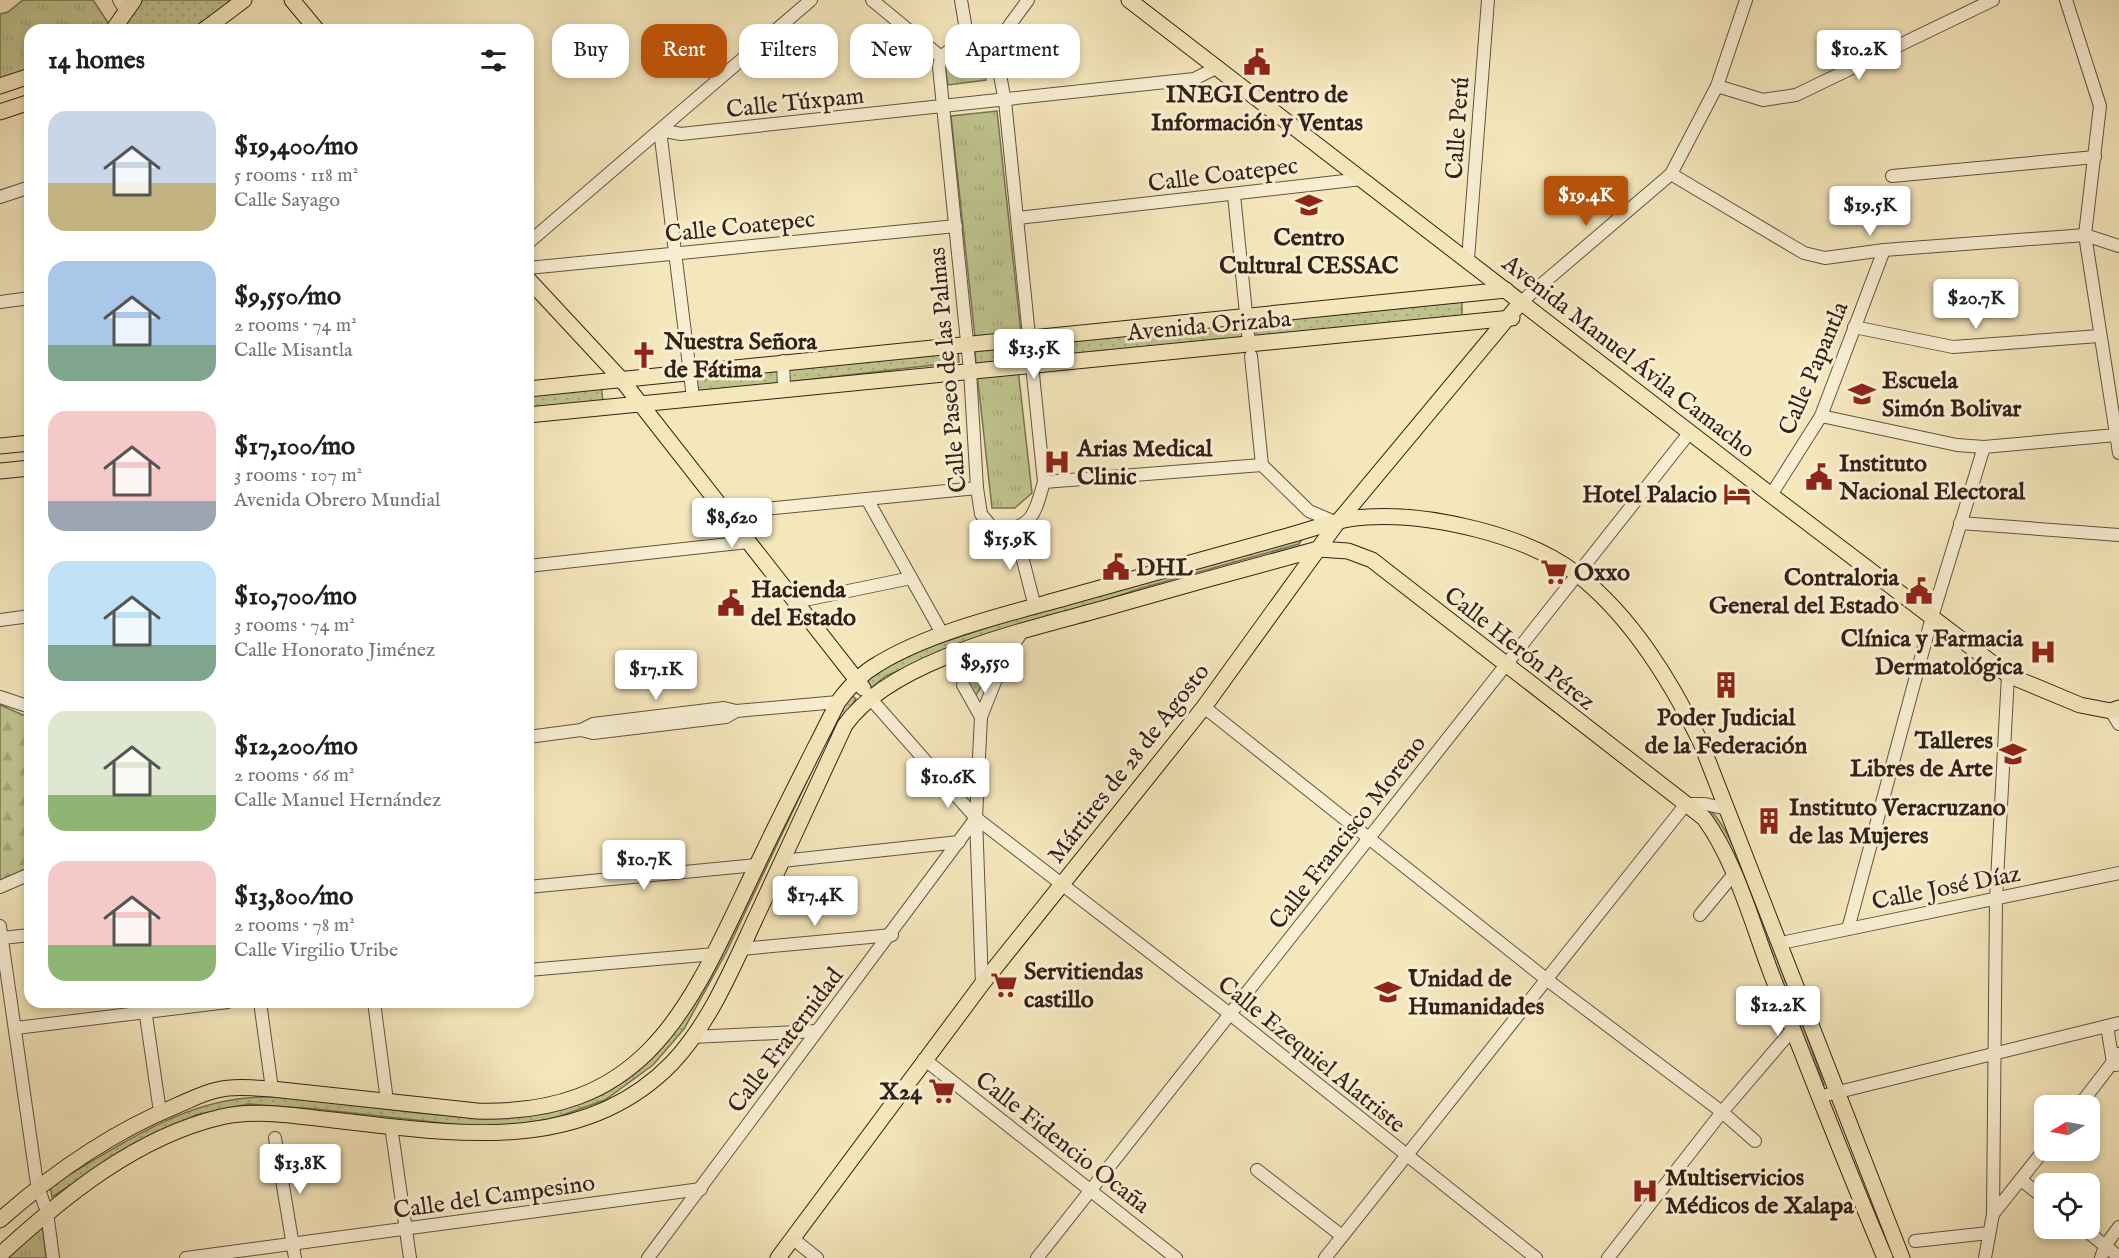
<!DOCTYPE html>
<html lang="en">
<head>
<meta charset="utf-8">
<style>
	:root { --surface:#fff; --page:#f2f2f2; --text:#202124; --muted:#757577; --accent:#b45309 }
	body { margin:0; font-family:"IM FELL English",serif; background:var(--page); color:var(--text); height:100vh; display:flex; flex-direction:column; font-size:22px; white-space:nowrap }
	* { box-sizing:border-box; margin:0 }
	p { font-size:20px; color:var(--muted) }
	.icon { flex:none; width:33px; height:33px; fill:none; stroke:currentColor; stroke-width:2; stroke-linecap:round; stroke-linejoin:round }
	.map { position:relative; flex:1; overflow:hidden }
	.sheet { position:absolute; left:24px; top:24px; width:510px; height:984px; display:flex; flex-direction:column; background:var(--surface); border-radius:18px; box-shadow:0 3px 9px #0003 }
	.sheet>* { flex:none }
	.banner { position:absolute; left:552px; top:24px; width:570px; height:54px; display:flex; gap:12px }
	.needle { width:39px; rotate:260deg }
	.fabs { position:absolute; left:2034px; top:1095px; display:grid; gap:12px }
	.fabs a { display:grid; place-items:center; width:66px; height:66px; border-radius:12px; background:var(--surface); box-shadow:0 3px 9px #0003; font-size:30px }
	.price { position:absolute; translate:-50% -51px; padding:0 14px; border-radius:6px; background:#fff; color:#222; font-size:20px; line-height:39px; filter:drop-shadow(0 2px 3px #0008) }
	.price::after { content:''; position:absolute; left:50%; top:36px; width:18px; height:14px; margin-left:-9px; background:inherit; clip-path:polygon(0 0,100% 0,50% 100%) }
	.price.current { background:var(--accent); color:#fff }
	ul { padding:0; list-style:none }
	li { display:flex; align-items:center; gap:18px; height:150px; padding:0 24px }
	li span { display:grid; place-items:center; flex:none; width:168px; height:120px; border-radius:18px; color:#555 }
	li>.icon { margin-inline-start:auto }
	span .icon { width:72px; height:72px; fill:#fffc; stroke-width:1 }
	li b { font-size:26px }
	h2 { display:flex; justify-content:space-between; align-items:center; height:72px; padding:0 24px; font-size:26px }
	.tag { padding:0 21px; border-radius:18px; background:var(--surface); box-shadow:0 3px 9px #0003; font-size:21px; line-height:54px }
	.tag.current { background:var(--accent); color:#fff }
	.map>svg:first-child { display:block }
	.grass { fill:url(#grass-dots); stroke:#797253; stroke-width:1.5 }
	.forest { fill:url(#forest-firs); stroke:#797253; stroke-width:1.5 }
	.park { fill:url(#park-tufts); stroke:#797253; stroke-width:1.5 }
	.lines { fill:none; stroke-linecap:round; stroke-linejoin:round }
	.minor-casing { stroke:#645241; stroke-width:14 }
	.major-casing { stroke:#332118; stroke-width:17 }
	.minor { stroke:#f8efd3; stroke-width:12 }
	.major { stroke:#f5e7bc; stroke-width:15 }
	.labels { text-anchor:middle; stroke-width:6; stroke-linejoin:round; paint-order:stroke }
	.poi-label { font-size:24px; font-weight:bold; fill:#332118; stroke:#f8efd3; text-anchor:start }
	.street-label { font-size:24px; fill:#332118; stroke:#f8efd3 }
</style>
</head>
<body>
<div class="map">
<svg width="2119" height="1258" viewBox="0 0 2119 1258">
	<defs>
		<pattern id="grass-dots" width="8" height="8" patternUnits="userSpaceOnUse" patternTransform="scale(1.5)"><rect width="8" height="8" fill="#bfc48e"/><path d="M2 2h.1M6 6h.1" fill="none" stroke="#a5a87a" stroke-width="1.8" stroke-linecap="round"/></pattern>
		<pattern id="forest-firs" width="22" height="20" patternUnits="userSpaceOnUse" patternTransform="scale(1.5)"><rect width="22" height="20" fill="#bfc48e"/><path d="M5 1l3.5 6h-7zM16 11l3.5 6h-7z" fill="#a5a87a"/></pattern>
		<pattern id="park-tufts" width="24" height="20" patternUnits="userSpaceOnUse" patternTransform="scale(1.5)"><rect width="24" height="20" fill="#bfc48e"/><path d="M3 7l-1-3M5 7V3M7 7l1-3M15 17l-1-3M17 17v-4M19 17l1-3" fill="none" stroke="#a5a87a"/></pattern>
	</defs>
	<rect width="100%" height="100%" fill="#f5e7bc"/>
	<filter id="stains"><feTurbulence type="fractalNoise" baseFrequency=".00333" numOctaves="4"/><feColorMatrix values="0 0 0 0 .2 0 0 0 0 .09 0 0 0 0 .02 0 0 0 .5 -.17"/></filter>
	<radialGradient id="worn" r=".72"><stop offset=".6" stop-color="#630" stop-opacity="0"/><stop offset="1" stop-color="#630" stop-opacity=".3"/></radialGradient>
	<!-- grass -->
	<g class="grass">
		<polygon points="139,0 234,0 190,30 122,30"/>
		<polygon points="1462,302 1462,318 1254,338 1253,323"/>
		<polygon points="1243,323 1244,339 1036,361 1034,343"/>
		<polygon points="1023,345 1024,362 976,366 975,349"/>
		<polygon points="958,349 959,362 789,382 788,366"/>
		<polygon points="780,371 780,384 696,392 695,378"/>
		<polygon points="601,386 603,401 528,409 528,394"/>
		<polygon points="1308,530 1299,544 1142,588 916,663 886,676 872,687 864,680 913,652 1139,578"/>
		<polygon points="1004,648 975,697 958,660"/>
		<path d="M851 694 856 699 824 745 726 953 684 1029 653 1065 605 1100 543 1122 488 1128 316 1109 248 1104 196 1115 163 1131 126 1150 52 1197 50 1186C111 1151 175 1104 247 1098 279 1094 314 1100 346 1104 451 1117 563 1139 649 1060 659 1051 668 1037 677 1025L816 742Z"/>
		<path d="M1705 807C1738 819 1808 1041 1824 1085L1819 1086C1796 1023 1775 958 1750 896 1737 865 1726 833 1705 807Z"/>
	</g>
	<!-- forest -->
	<polygon class="forest" points="0,705 30,718 30,867 0,881"/>
	<!-- park -->
	<g class="park">
		<polygon points="23,0 93,0 113,30 30,30 30,73 0,84 0,14 8,12"/>
		<polygon points="969,48 981,54 986,80 948,85 944,60 954,51"/>
		<polygon points="997,111 1021,333 975,337 951,116"/>
		<polygon points="1018,369 1032,493 1015,508 992,508 977,373"/>
		<polygon points="42,1222 46,1258 5,1258"/>
	</g>
	<g class="lines">
		<defs>
			<g id="minor">
				<polyline points="119,0 126,11"/>
				<polyline points="872,0 941,57"/>
				<polyline points="961,0 968,42"/>
				<polyline points="2066,0 2100,106 2085,235 2119,453"/>
				<path d="M968 42C1002 56 998 69 1005 101L1044 482C1035 511 1035 526 1001 531L990 525 981 514 977 488 970 371 939 67 941 57 951 49Z"/>
				<polyline points="990,52 1028,0"/>
				<polyline points="1717,86 1763,100 1796,95 1993,0"/>
				<polyline points="1671,174 1804,253 1825,258 1884,250 2085,235 2119,246"/>
				<polyline points="1892,176 2095,157"/>
				<polyline points="1234,195 1249,343"/>
				<polyline points="0,197 30,187"/>
				<polyline points="1018,218 1362,179"/>
				<polyline points="528,243 811,0"/>
				<polyline points="1468,259 1488,0"/>
				<polyline points="528,268 956,226"/>
				<polyline points="0,302 30,298"/>
				<polyline points="1521,302 1671,174 1717,86 1746,0"/>
				<polyline points="1854,327 1953,347 2099,336"/>
				<polyline points="1251,356 1262,465 1309,511 1337,523"/>
				<polyline points="783,361 784,388"/>
				<polyline points="693,398 660,130 681,134 1194,79 1218,67"/>
				<polyline points="1821,416 1957,445 1984,447 2116,435"/>
				<polyline points="1044,482 1262,465"/>
				<polyline points="1771,495 1821,416 1884,250"/>
				<polyline points="867,499 943,635"/>
				<polyline points="725,513 977,488"/>
				<polyline points="1960,523 2119,535"/>
				<polyline points="1015,529 1035,607"/>
				<polyline points="528,566 748,542"/>
				<polyline points="795,602 911,578"/>
				<polyline points="0,620 30,616"/>
				<polyline points="963,685 981,717"/>
				<polyline points="0,697 30,707"/>
				<polyline points="870,698 976,818 1230,1014 1536,1258"/>
				<polyline points="1204,707 1546,979 1722,1112 1755,1141"/>
				<polyline points="2111,711 2119,724"/>
				<polyline points="581,730 593,724 724,708 736,711 838,702"/>
				<polyline points="528,737 581,730 593,733 726,717 736,711"/>
				<polyline points="782,861 959,842"/>
				<polyline points="0,887 30,874"/>
				<polyline points="528,887 757,865"/>
				<polyline points="1700,915 1733,875"/>
				<polyline points="0,926 37,1184 47,1212 53,1258"/>
				<polyline points="1848,929 1932,617 1984,447"/>
				<polyline points="2,938 30,935"/>
				<polyline points="1781,943 2119,873"/>
				<polyline points="741,949 892,935"/>
				<polyline points="528,970 715,954"/>
				<polyline points="982,984 976,818 981,717 1004,659 1022,632"/>
				<polyline points="144,1002 160,1112"/>
				<polyline points="260,1002 272,1089"/>
				<polyline points="374,1002 387,1101"/>
				<polyline points="2107,1026 2113,1063 2116,1065"/>
				<polyline points="16,1028 228,1002"/>
				<polyline points="693,1037 817,1031"/>
				<polyline points="924,1059 1176,1258"/>
				<polyline points="1818,1097 2119,1023"/>
				<polyline points="2079,1106 2119,1054"/>
				<polyline points="391,1126 410,1258"/>
				<polyline points="275,1138 295,1258"/>
				<polyline points="1257,1170 1342,1236"/>
				<polyline points="2021,1180 2044,1198"/>
				<polyline points="1993,1214 2044,1150"/>
				<polyline points="2083,1228 2119,1257"/>
				<polyline points="792,1238 817,1258"/>
				<polyline points="1915,1241 1989,1233"/>
				<polyline points="186,1258 701,1189"/>
				<polyline points="648,1258 976,818"/>
				<polyline points="1037,1258 1690,432"/>
				<polyline points="1325,1258 1686,804 1705,804 1727,809"/>
				<polyline points="1608,1258 1722,1112 1793,1029"/>
				<polyline points="1985,1258 1993,1214 1996,899 2008,675"/>
				<polyline points="2101,1258 2105,1246 2119,1227"/>
			</g>
			<g id="major">
				<polyline points="292,0 317,30"/>
				<polyline points="1129,0 1771,495 2008,675 2080,705 2111,711 2119,708"/>
				<polyline points="113,30 134,0"/>
				<polyline points="204,30 244,0"/>
				<polyline points="0,86 30,76"/>
				<polyline points="0,112 30,102"/>
				<polyline points="528,279 621,379 863,688"/>
				<polyline points="528,389 1506,290"/>
				<polyline points="528,415 1512,318"/>
				<polyline points="0,446 30,443"/>
				<polyline points="0,471 30,468"/>
				<path d="M0 1220C53 1173 112 1132 178 1105 190 1100 203 1093 217 1090 235 1086 253 1088 272 1089L477 1111C652 1116 692 1000 757 865 783 810 811 756 838 702 849 687 862 673 878 664 935 629 1021 611 1086 592 1151 574 1215 556 1280 538 1308 531 1339 518 1367 517 1430 513 1527 535 1577 574 1632 617 1671 681 1701 743L1902 1258"/>
				<path d="M0 1255C63 1197 136 1137 221 1117 258 1109 296 1116 333 1120 449 1133 581 1157 672 1063 711 1022 734 964 758 913 787 850 816 788 845 725 894 656 1037 628 1116 605 1183 586 1251 567 1318 549L1348 551 1372 560 1704 818C1735 860 1752 923 1771 973 1808 1069 1845 1163 1885 1258"/>
				<polyline points="778,1258 982,984 1204,707 1337,523 1521,302"/>
			</g>
		</defs>
		<!-- minor casing -->
		<use href="#minor" class="minor-casing"/>
		<!-- major casing -->
		<use href="#major" class="major-casing"/>
		<!-- minor -->
		<use href="#minor" class="minor"/>
		<!-- major -->
		<use href="#major" class="major"/>
	</g>
	<!-- icons -->
	<defs>
		<symbol id="civic-bare" viewBox="-9 -9 18 18"><path d="M-.6-6.5H3V-4.5H.6V-3L4-1V1h2V6H-6V1h2V-1L-.6-3ZM-1.2 2.5V6h2.4V2.5Z" fill="#8f2418" stroke="#f8efd3" stroke-width="2.5" paint-order="stroke"/></symbol>
		<symbol id="school-bare" viewBox="-9 -9 18 18"><path d="M0-5L7-2L0 1L-7-2ZM-4 1L0 2.5L4 1V4Q0 6-4 4Z" fill="#8f2418" stroke="#f8efd3" stroke-width="2.5" paint-order="stroke"/></symbol>
		<symbol id="church-bare" viewBox="-9 -9 18 18"><path d="M-1.2-6h2.4v3.5h3.3v2.4h-3.3V6h-2.4V-.1h-3.3v-2.4h3.3Z" fill="#8f2418" stroke="#f8efd3" stroke-width="2.5" paint-order="stroke"/></symbol>
		<symbol id="hospital-bare" viewBox="-9 -9 18 18"><path d="M-5-5h3v3.5h4V-5h3V5h-3V1.5h-4V5h-3Z" fill="#8f2418" stroke="#f8efd3" stroke-width="2.5" paint-order="stroke"/></symbol>
		<symbol id="hotel-bare" viewBox="-9 -9 18 18"><path d="M-6-4.5h1.5V1H6V5H4.5V3h-9V5H-6ZM-4 0a1.8 1.8 0 1 1 3.6 0ZM.5 0V-2.5h3Q6-2.5 6 0Z" fill="#8f2418" stroke="#f8efd3" stroke-width="2.5" paint-order="stroke"/></symbol>
		<symbol id="supermarket-bare" viewBox="-9 -9 18 18"><path d="M-6-5.5h2.5l.6 2H6L4.5 2H-2.5L-4.4-4H-6ZM-1.5 3.2a1.3 1.3 0 1 0 .1 0ZM3 3.2a1.3 1.3 0 1 0 .1 0Z" fill="#8f2418" stroke="#f8efd3" stroke-width="2.5" paint-order="stroke"/></symbol>
		<symbol id="building-bare" viewBox="-9 -9 18 18"><path d="M-4-6H4V6H1V3H-1V6H-4ZM-2.5-4.3h1.7v1.8h-1.7ZM.8-4.3h1.7v1.8H.8ZM-2.5-1h1.7V.8h-1.7ZM.8-1h1.7V.8H.8Z" fill="#8f2418" stroke="#f8efd3" stroke-width="2.5" paint-order="stroke"/></symbol>
		<symbol id="university-bare" viewBox="-9 -9 18 18"><path d="M0-5L7-2L0 1L-7-2ZM-4 1L0 2.5L4 1V4Q0 6-4 4Z" fill="#8f2418" stroke="#f8efd3" stroke-width="2.5" paint-order="stroke"/></symbol>
	</defs>
	<g fill-rule="evenodd">
		<use href="#civic-bare" x="1238" y="43" width="38" height="38"/>
		<use href="#school-bare" x="1290" y="186" width="38" height="38"/>
		<use href="#church-bare" x="625" y="336" width="38" height="38"/>
		<use href="#school-bare" x="1843" y="375" width="38" height="38"/>
		<use href="#hospital-bare" x="1038" y="443" width="38" height="38"/>
		<use href="#civic-bare" x="1800" y="458" width="38" height="38"/>
		<use href="#hotel-bare" x="1718" y="475" width="38" height="38"/>
		<use href="#civic-bare" x="1097" y="548" width="38" height="38"/>
		<use href="#supermarket-bare" x="1535" y="553" width="38" height="38"/>
		<use href="#civic-bare" x="1900" y="572" width="38" height="38"/>
		<use href="#civic-bare" x="712" y="584" width="38" height="38"/>
		<use href="#hospital-bare" x="2024" y="633" width="38" height="38"/>
		<use href="#building-bare" x="1707" y="666" width="38" height="38"/>
		<use href="#university-bare" x="1994" y="735" width="38" height="38"/>
		<use href="#building-bare" x="1750" y="802" width="38" height="38"/>
		<use href="#supermarket-bare" x="985" y="966" width="38" height="38"/>
		<use href="#university-bare" x="1369" y="973" width="38" height="38"/>
		<use href="#supermarket-bare" x="923" y="1072" width="38" height="38"/>
		<use href="#hospital-bare" x="1626" y="1172" width="38" height="38"/>
	</g>
	<g class="labels">
		<!-- poi labels -->
		<g class="poi-label">
			<text x="1257" y="102" text-anchor="middle">INEGI Centro de<tspan x="1257" dy="28">Información y Ventas</tspan></text>
			<text x="1309" y="245" text-anchor="middle">Centro<tspan x="1309" dy="28">Cultural CESSAC</tspan></text>
			<text x="664" y="349">Nuestra Señora<tspan x="664" dy="28">de Fátima</tspan></text>
			<text x="1882" y="388">Escuela<tspan x="1882" dy="28">Simón Bolivar</tspan></text>
			<text x="1077" y="456">Arias Medical<tspan x="1077" dy="28">Clinic</tspan></text>
			<text x="1839" y="471">Instituto<tspan x="1839" dy="28">Nacional Electoral</tspan></text>
			<text x="1717" y="502" text-anchor="end">Hotel Palacio</text>
			<text x="1136" y="575">DHL</text>
			<text x="1574" y="580">Oxxo</text>
			<text x="1899" y="585" text-anchor="end">Contraloria<tspan x="1899" dy="28">General del Estado</tspan></text>
			<text x="751" y="597">Hacienda<tspan x="751" dy="28">del Estado</tspan></text>
			<text x="2023" y="646" text-anchor="end">Clínica y Farmacia<tspan x="2023" dy="28">Dermatológica</tspan></text>
			<text x="1726" y="725" text-anchor="middle">Poder Judicial<tspan x="1726" dy="28">de la Federación</tspan></text>
			<text x="1993" y="748" text-anchor="end">Talleres<tspan x="1993" dy="28">Libres de Arte</tspan></text>
			<text x="1789" y="815">Instituto Veracruzano<tspan x="1789" dy="28">de las Mujeres</tspan></text>
			<text x="1024" y="979">Servitiendas<tspan x="1024" dy="28">castillo</tspan></text>
			<text x="1408" y="986">Unidad de<tspan x="1408" dy="28">Humanidades</tspan></text>
			<text x="922" y="1099" text-anchor="end">X24</text>
			<text x="1665" y="1185">Multiservicios<tspan x="1665" dy="28">Médicos de Xalapa</tspan></text>
		</g>
		<!-- street labels -->
		<g class="street-label">
			<text transform="translate(795 102) rotate(-6)" y="8">Calle Túxpam</text>
			<text transform="translate(1457 128) rotate(-86)" y="8">Calle Perú</text>
			<text transform="translate(1223 174) rotate(-7)" y="8">Calle Coatepec</text>
			<text transform="translate(740 226) rotate(-6)" y="8">Calle Coatepec</text>
			<text transform="translate(1209 325) rotate(-5)" y="8">Avenida Orizaba</text>
			<text transform="translate(1629 356) rotate(38)" y="8">Avenida Manuel Ávila Camacho</text>
			<text transform="translate(1813 368) rotate(-67)" y="8">Calle Papantla</text>
			<text transform="translate(947 370) rotate(-95)" y="8">Calle Paseo de las Palmas</text>
			<text transform="translate(1520 648) rotate(38)" y="8">Calle Herón Pérez</text>
			<text transform="translate(1128 763) rotate(-52)" y="8">Mártires de 28 de Agosto</text>
			<text transform="translate(1347 832) rotate(-52)" y="8">Calle Francisco Moreno</text>
			<text transform="translate(1946 887) rotate(-11)" y="8">Calle José Díaz</text>
			<text transform="translate(785 1040) rotate(-53)" y="8">Calle Fraternidad</text>
			<text transform="translate(1312 1054) rotate(39)" y="8">Calle Ezequiel Alatriste</text>
			<text transform="translate(1063 1142) rotate(38)" y="8">Calle Fidencio Ocaña</text>
			<text transform="translate(494 1196) rotate(-8)" y="8">Calle del Campesino</text>
		</g>
	</g>
	<rect width="100%" height="100%" filter="url(#stains)"/>
	<rect width="100%" height="100%" fill="url(#worn)"/>
</svg>
<div class="fabs">
<a><svg class="needle" viewBox="-14 -14 28 28"><path d="M0-13l5 13h-10z" fill="#e53935"/><path d="M0 13l5-13h-10z" fill="#757577"/></svg></a>
<a><svg class="icon" aria-label="locate" viewBox="0 0 24 24"><circle cx="12" cy="12" r="6"/><path d="M12 2v4M12 18v4M2 12h4M18 12h4"/></svg></a>
</div>
<b class="price" style="left:1859px;top:81px">$10.2K</b>
<b class="price current" style="left:1586px;top:227px">$19.4K</b>
<b class="price" style="left:1870px;top:237px">$19.5K</b>
<b class="price" style="left:1976px;top:330px">$20.7K</b>
<b class="price" style="left:1034px;top:380px">$13.5K</b>
<b class="price" style="left:732px;top:549px">$8,620</b>
<b class="price" style="left:1010px;top:571px">$15.9K</b>
<b class="price" style="left:985px;top:694px">$9,550</b>
<b class="price" style="left:656px;top:701px">$17.1K</b>
<b class="price" style="left:948px;top:809px">$10.6K</b>
<b class="price" style="left:644px;top:891px">$10.7K</b>
<b class="price" style="left:815px;top:927px">$17.4K</b>
<b class="price" style="left:1778px;top:1037px">$12.2K</b>
<b class="price" style="left:300px;top:1195px">$13.8K</b>
<div class="banner">
<a class="tag">Buy</a>
<a class="tag current">Rent</a>
<a class="tag">Filters</a>
<a class="tag">New</a>
<a class="tag">Apartment</a>
</div>
<section class="sheet">
<h2>14 homes<svg class="icon" aria-label="filters" viewBox="0 0 24 24"><path d="M4 7h16M4 17h16"/><circle cx="9" cy="7" r="2"/><circle cx="15" cy="17" r="2"/></svg></h2>
<ul>
<li><span style="background:linear-gradient(#c9d6e8 60%,#c2b280 0)"><svg class="icon" aria-label="home" viewBox="0 0 24 24"><path d="M3 11l9-7 9 7M6 9v11h12V9"/></svg></span><div><b>$19,400/mo</b><p>5 rooms · 118 m²</p><p>Calle Sayago</p></div></li>
<li><span style="background:linear-gradient(#a9c7e8 70%,#7fa58c 0)"><svg class="icon" aria-label="home" viewBox="0 0 24 24"><path d="M3 11l9-7 9 7M6 9v11h12V9"/></svg></span><div><b>$9,550/mo</b><p>2 rooms · 74 m²</p><p>Calle Misantla</p></div></li>
<li><span style="background:linear-gradient(#f6c9c9 75%,#9aa5b1 0)"><svg class="icon" aria-label="home" viewBox="0 0 24 24"><path d="M3 11l9-7 9 7M6 9v11h12V9"/></svg></span><div><b>$17,100/mo</b><p>3 rooms · 107 m²</p><p>Avenida Obrero Mundial</p></div></li>
<li><span style="background:linear-gradient(#bfe0f5 70%,#7fa58c 0)"><svg class="icon" aria-label="home" viewBox="0 0 24 24"><path d="M3 11l9-7 9 7M6 9v11h12V9"/></svg></span><div><b>$10,700/mo</b><p>3 rooms · 74 m²</p><p>Calle Honorato Jiménez</p></div></li>
<li><span style="background:linear-gradient(#dfe7d0 70%,#8fb573 0)"><svg class="icon" aria-label="home" viewBox="0 0 24 24"><path d="M3 11l9-7 9 7M6 9v11h12V9"/></svg></span><div><b>$12,200/mo</b><p>2 rooms · 66 m²</p><p>Calle Manuel Hernández</p></div></li>
<li><span style="background:linear-gradient(#f6c9c9 70%,#8fb573 0)"><svg class="icon" aria-label="home" viewBox="0 0 24 24"><path d="M3 11l9-7 9 7M6 9v11h12V9"/></svg></span><div><b>$13,800/mo</b><p>2 rooms · 78 m²</p><p>Calle Virgilio Uribe</p></div></li>
</ul>
</section>
</div>
</body>
</html>
